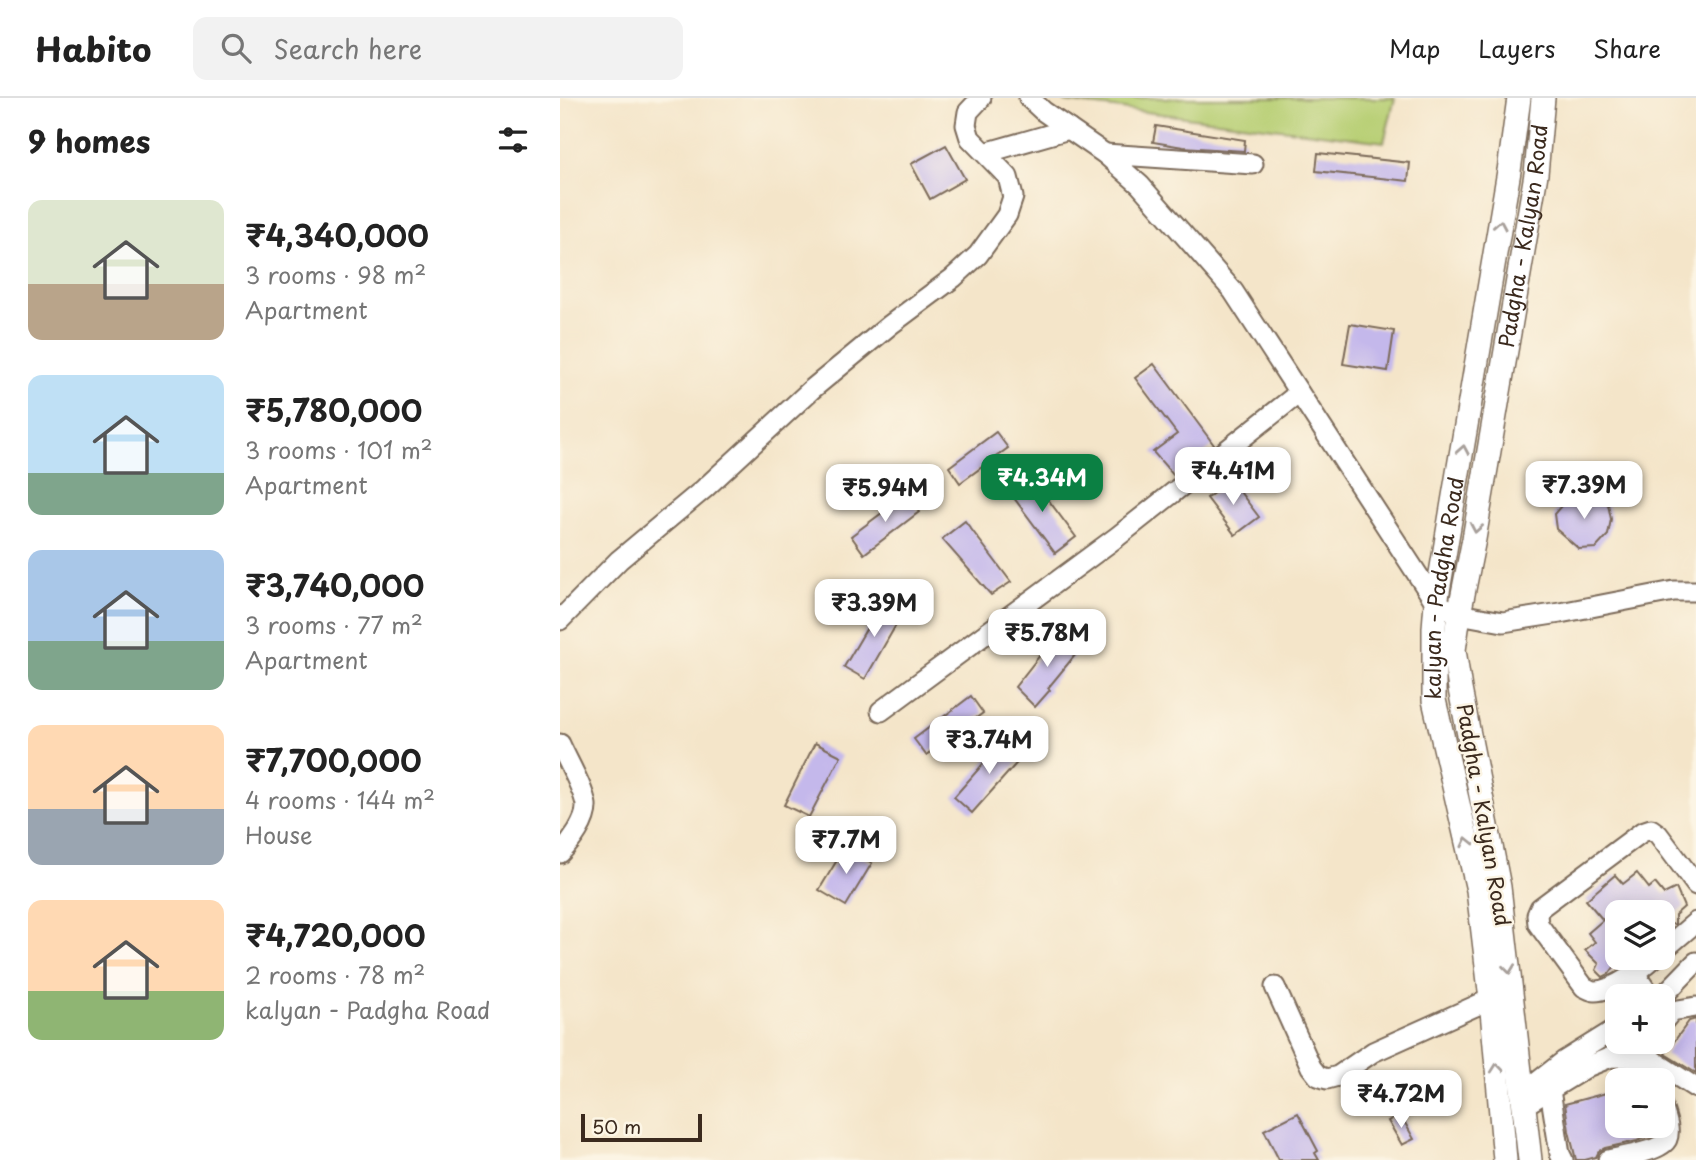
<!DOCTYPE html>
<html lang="en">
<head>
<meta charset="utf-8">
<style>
	:root { --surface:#fff; --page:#f2f2f2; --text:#222; --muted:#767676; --line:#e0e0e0; --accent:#0b8043 }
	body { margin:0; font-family:"Playpen Sans",sans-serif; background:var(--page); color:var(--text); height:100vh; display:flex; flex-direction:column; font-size:26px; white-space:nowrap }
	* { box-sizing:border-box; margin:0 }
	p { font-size:23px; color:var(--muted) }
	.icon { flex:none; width:38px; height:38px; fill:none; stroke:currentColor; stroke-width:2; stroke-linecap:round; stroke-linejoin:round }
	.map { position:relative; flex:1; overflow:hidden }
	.details { display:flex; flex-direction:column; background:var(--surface); width:560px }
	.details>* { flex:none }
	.fabs { position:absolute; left:1045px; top:802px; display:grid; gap:14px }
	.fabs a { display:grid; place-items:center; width:70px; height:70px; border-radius:14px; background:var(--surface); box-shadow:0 4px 18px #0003; font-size:35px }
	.scale { position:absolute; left:21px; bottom:18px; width:121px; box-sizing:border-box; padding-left:7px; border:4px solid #3b2a1e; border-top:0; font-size:19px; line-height:24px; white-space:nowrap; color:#3b2a1e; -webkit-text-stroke:5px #fcf5e5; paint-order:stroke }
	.price { position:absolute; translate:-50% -60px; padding:0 16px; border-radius:14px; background:#fff; color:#222; font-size:23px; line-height:46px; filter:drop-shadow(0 2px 4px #0008) }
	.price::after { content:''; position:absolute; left:50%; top:42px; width:21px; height:16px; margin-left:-10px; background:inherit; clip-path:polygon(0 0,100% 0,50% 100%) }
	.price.selected { background:var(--accent); color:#fff }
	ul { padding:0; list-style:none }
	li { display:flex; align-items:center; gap:21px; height:175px; padding:0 28px }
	li span { display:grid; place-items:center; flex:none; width:196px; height:140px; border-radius:14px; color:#555 }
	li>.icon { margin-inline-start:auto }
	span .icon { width:84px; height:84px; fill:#fffc; stroke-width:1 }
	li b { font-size:30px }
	h2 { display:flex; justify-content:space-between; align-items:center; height:84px; padding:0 28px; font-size:30px }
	header { display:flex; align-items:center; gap:42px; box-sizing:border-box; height:98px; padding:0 35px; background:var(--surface); border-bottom:2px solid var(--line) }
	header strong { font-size:33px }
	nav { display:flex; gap:38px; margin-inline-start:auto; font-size:24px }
	.search { width:490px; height:63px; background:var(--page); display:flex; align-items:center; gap:18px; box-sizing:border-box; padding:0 24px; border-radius:14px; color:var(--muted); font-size:26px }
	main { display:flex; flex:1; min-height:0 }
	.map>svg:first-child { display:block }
	.green { fill:#b8cf74; stroke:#7a7c49; stroke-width:2 }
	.building { fill:#c4b8eb }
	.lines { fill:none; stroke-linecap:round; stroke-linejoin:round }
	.minor-casing { stroke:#7c6b5a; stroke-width:23 }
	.major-casing { stroke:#7c6b5a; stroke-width:26 }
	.minor { stroke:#fff; stroke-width:19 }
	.major { stroke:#fff; stroke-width:23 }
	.oneway { stroke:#a79f9a }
	.labels { text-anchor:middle; stroke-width:5; stroke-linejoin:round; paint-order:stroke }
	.street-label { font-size:21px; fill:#3b2a1e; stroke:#fcf5e5 }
</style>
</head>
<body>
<header>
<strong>Habito</strong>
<div class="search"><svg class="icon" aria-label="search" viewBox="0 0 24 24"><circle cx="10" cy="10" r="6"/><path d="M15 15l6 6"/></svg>Search here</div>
<nav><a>Map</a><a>Layers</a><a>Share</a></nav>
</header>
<main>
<section class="details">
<h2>9 homes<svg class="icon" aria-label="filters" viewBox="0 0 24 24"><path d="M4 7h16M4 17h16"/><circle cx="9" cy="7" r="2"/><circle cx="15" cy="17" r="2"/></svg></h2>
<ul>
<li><span style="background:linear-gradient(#dfe7d0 60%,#b9a48a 0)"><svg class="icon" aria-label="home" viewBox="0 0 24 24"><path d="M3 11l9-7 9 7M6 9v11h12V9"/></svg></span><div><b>₹4,340,000</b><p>3 rooms · 98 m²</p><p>Apartment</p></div></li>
<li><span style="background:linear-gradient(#bfe0f5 70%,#7fa58c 0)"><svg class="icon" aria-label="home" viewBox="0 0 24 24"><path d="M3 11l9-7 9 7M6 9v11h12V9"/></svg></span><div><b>₹5,780,000</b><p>3 rooms · 101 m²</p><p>Apartment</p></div></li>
<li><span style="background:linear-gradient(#a9c7e8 65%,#7fa58c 0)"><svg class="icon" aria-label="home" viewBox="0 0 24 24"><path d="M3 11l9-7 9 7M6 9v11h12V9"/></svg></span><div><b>₹3,740,000</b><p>3 rooms · 77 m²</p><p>Apartment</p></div></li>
<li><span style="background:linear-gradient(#ffd9b3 60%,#9aa5b1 0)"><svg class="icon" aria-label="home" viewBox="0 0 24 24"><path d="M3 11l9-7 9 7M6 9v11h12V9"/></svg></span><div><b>₹7,700,000</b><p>4 rooms · 144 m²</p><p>House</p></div></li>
<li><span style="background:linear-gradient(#ffd9b3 65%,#8fb573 0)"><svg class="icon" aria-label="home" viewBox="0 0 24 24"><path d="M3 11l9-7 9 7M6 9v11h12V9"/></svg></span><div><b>₹4,720,000</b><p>2 rooms · 78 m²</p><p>kalyan - Padgha Road</p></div></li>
</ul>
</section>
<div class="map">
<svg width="1136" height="1062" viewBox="0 0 1136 1062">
	<rect width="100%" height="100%" fill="#fcf5e5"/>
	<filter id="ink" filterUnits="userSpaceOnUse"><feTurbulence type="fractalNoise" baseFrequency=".0143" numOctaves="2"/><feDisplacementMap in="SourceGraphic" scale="14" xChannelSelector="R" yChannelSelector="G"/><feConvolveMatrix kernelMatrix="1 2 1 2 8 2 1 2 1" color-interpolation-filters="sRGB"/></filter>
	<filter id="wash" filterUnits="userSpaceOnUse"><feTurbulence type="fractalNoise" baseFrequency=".00686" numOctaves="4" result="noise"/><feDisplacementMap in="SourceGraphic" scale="28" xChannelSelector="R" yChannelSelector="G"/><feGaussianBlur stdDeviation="1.57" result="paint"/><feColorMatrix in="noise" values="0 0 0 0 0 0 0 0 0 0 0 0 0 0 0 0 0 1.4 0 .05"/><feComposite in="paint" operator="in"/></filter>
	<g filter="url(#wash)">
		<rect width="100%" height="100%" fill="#f4e5c9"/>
		<!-- green -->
		<polygon class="green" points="501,0 835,0 824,44 506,4"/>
		<g id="blocks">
			<!-- building -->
			<g class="building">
				<polygon points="596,28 685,42 684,53 623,49 593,44"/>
				<polygon points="386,47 405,81 370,101 351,66"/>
				<polygon points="758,55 850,65 848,83 756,73"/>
				<polygon points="790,226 834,233 828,273 783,266"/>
				<polygon points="594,266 654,347 614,378 593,354 617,336 575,280"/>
				<polygon points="436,334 448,350 400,385 389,369"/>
				<polygon points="469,376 516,439 495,455 448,392"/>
				<polygon points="671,382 699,419 675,437 647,400"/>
				<polygon points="346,397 359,414 304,456 291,438"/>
				<polygon points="1017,397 1033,399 1048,406 1051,421 1048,437 1036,450 1019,451 996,431 994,416 1006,402"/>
				<polygon points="405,423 451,484 431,497 382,441"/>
				<polygon points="324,501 344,513 305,581 284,569"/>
				<polygon points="499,533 520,551 488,590 490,592 475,609 455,589"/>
				<polygon points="411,598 423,615 366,657 354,641"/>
				<polygon points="445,641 463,658 412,715 394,699"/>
				<polygon points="255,645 281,658 249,719 224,707"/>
				<polygon points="285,749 312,765 286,808 259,792"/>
				<polygon points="1077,775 1089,790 1095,785 1104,796 1116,790 1124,809 1115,817 1115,826 1102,827 1102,814 1057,814 1057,865 1049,876 1043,879 1036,872 1039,866 1025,852 1035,844 1028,835 1043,822 1026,802 1055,777 1063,786"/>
				<polygon points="1136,921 1136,975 1105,956 1129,923"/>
				<polygon points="1050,994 1052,998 1057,997 1057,1027 1095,1027 1096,1035 1077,1043 1045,1050 1039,1053 1036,1059 1025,1062 1016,1062 1009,1033 1005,1006"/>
				<polygon points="738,1015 758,1053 755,1055 759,1062 719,1062 704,1032"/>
				<polygon points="840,1016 854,1041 842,1047 828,1023"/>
			</g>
		</g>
	</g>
	<g filter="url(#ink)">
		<use href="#blocks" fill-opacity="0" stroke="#7c6b5a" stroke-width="2"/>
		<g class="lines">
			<defs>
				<g id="minor">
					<polyline points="469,0 483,13 545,56 580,87 673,193 876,505 899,516 943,524 1000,515 1114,493 1136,493"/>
					<polyline points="425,55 509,31"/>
					<polyline points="545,56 693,66"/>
					<polyline points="0,522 59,462 144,391 251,292 330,227 393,180 418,157 447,117 453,99 448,79 410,40 406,27 408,14 421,0"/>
					<polyline points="321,613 557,439 739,295"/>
					<path d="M0 646C7 662 24 691 26 707 27 723 11 744 0 755"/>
					<polyline points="1102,853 1136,824"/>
					<path d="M1095 859C1082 871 1053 893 1035 893 1031 893 1027 890 1024 889L978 826 977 817 980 810 1082 734 1091 731 1098 736 1136 787"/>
					<polyline points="1075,876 1090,898"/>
					<polyline points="715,889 751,969 758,978 767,981 778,978 813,954 931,901"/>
					<polyline points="1102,899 1136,864"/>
					<polyline points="1102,925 1112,913 1136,909"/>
					<polyline points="1091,943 1089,960 1136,990"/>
					<polyline points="990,992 1000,1056 1003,1062"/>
					<polyline points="962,996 1004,963 1057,930"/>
					<polyline points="965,1007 1029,968 1051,959 1089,960 1095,982"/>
					<path d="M1048 1062C1061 1059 1102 1053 1107 1041 1111 1032 1105 1018 1102 1008"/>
				</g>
				<g id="major">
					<path id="s1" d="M945 1062 931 901 918 792 874 602V530L876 505 949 73 959 0"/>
					<path id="s2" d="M970 1062 939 789 900 591 894 552 899 516 914 441 976 76 983 0"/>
				</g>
			</defs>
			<!-- minor casing -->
			<use href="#minor" class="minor-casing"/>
			<!-- major casing -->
			<use href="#major" class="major-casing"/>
			<!-- minor -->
			<use href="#minor" class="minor"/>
			<!-- major -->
			<use href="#major" class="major"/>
		</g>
		<!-- one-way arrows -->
		<defs><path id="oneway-chevron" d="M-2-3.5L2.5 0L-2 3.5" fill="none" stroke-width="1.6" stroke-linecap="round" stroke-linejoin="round" transform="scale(1.75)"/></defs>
		<g class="oneway">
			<use href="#oneway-chevron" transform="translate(940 127) rotate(-80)"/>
			<use href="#oneway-chevron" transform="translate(903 352) rotate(-80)"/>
			<use href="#oneway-chevron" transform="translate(916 430) rotate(100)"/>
			<use href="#oneway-chevron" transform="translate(907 744) rotate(-103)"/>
			<use href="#oneway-chevron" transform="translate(949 871) rotate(83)"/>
			<use href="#oneway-chevron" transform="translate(937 970) rotate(-96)"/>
		</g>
	</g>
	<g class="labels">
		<!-- street labels -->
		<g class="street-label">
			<text dy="7" stroke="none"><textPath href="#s2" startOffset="936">Padgha - Kalyan Road</textPath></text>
			<text dy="7" stroke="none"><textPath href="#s1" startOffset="579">kalyan - Padgha Road</textPath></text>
			<text transform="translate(923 717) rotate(80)" y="7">Padgha - Kalyan Road</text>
		</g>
	</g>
</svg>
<div class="fabs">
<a><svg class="icon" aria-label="layers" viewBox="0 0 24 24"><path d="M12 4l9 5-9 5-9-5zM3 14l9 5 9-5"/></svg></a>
<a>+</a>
<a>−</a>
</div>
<div class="scale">50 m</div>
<b class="price" style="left:673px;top:409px">₹4.41M</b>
<b class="price selected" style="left:482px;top:416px">₹4.34M</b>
<b class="price" style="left:1024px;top:423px">₹7.39M</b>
<b class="price" style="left:325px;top:426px">₹5.94M</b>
<b class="price" style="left:314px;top:541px">₹3.39M</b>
<b class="price" style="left:487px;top:571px">₹5.78M</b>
<b class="price" style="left:429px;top:678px">₹3.74M</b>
<b class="price" style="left:286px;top:778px">₹7.7M</b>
<b class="price" style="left:841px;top:1032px">₹4.72M</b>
</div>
</main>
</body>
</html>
